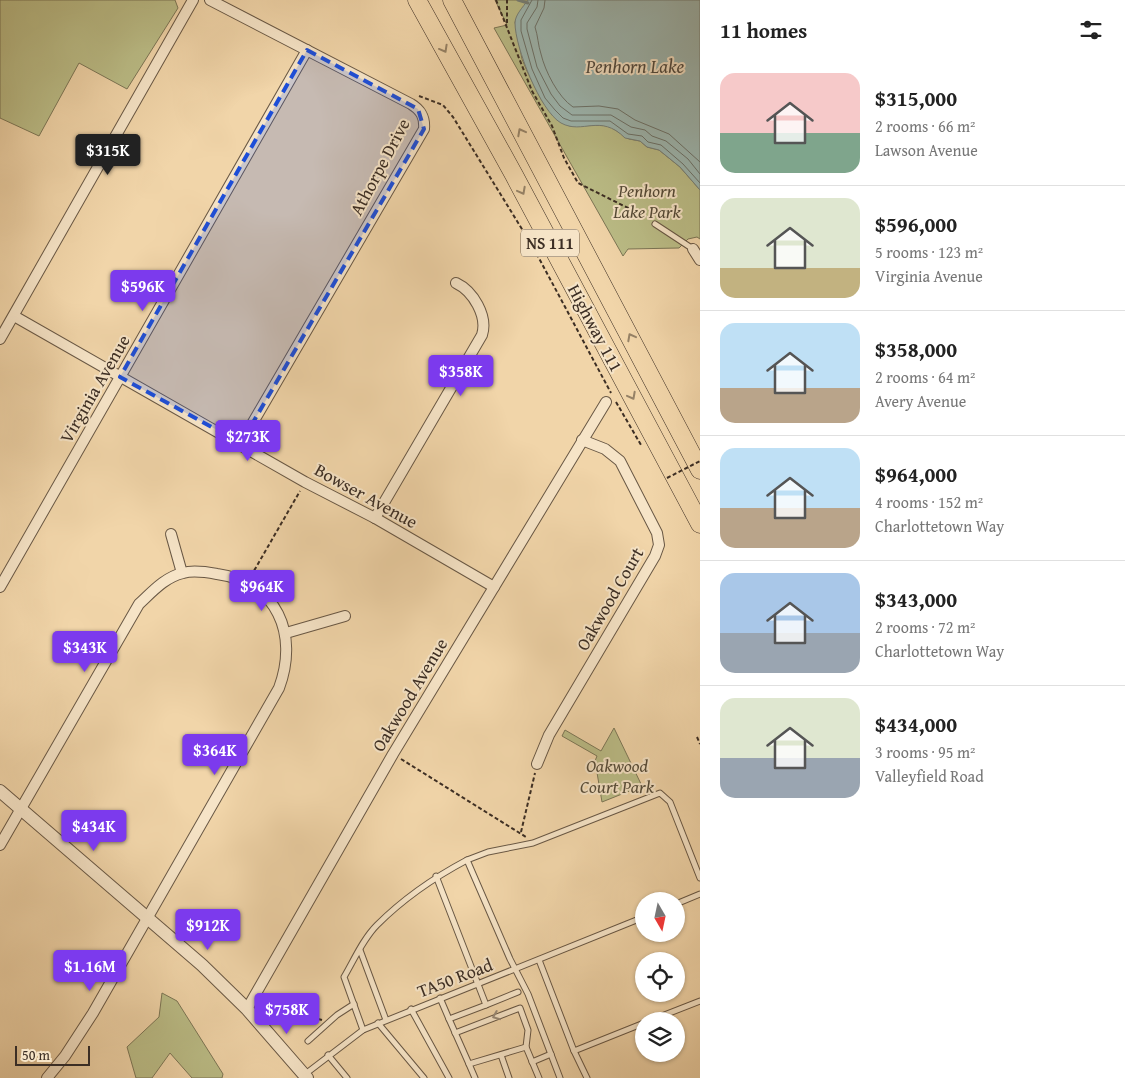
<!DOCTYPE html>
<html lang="en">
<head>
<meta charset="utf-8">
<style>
	:root { --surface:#fff; --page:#f6f6f6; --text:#222; --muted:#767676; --line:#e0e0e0; --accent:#7c3aed }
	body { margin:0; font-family:"Gentium Book Plus",serif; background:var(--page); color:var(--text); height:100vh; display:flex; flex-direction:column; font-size:19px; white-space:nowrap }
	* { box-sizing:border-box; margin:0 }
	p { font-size:16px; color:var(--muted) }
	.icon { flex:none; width:28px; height:28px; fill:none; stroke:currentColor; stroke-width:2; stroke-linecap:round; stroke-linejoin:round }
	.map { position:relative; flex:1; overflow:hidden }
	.details { display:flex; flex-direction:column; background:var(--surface); width:425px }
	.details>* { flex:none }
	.needle { width:32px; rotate:171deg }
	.fabs { position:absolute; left:635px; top:892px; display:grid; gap:10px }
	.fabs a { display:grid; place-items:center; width:50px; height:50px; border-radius:50%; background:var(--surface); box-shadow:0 1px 4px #0004; font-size:25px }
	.scale { position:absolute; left:15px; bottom:12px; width:75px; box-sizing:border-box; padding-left:5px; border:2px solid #3c2e24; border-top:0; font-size:14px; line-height:18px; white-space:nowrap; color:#3c2e24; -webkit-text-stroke:4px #f6e4c7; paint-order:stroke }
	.price { position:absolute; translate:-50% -42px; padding:0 11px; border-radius:5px; background:var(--accent); color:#fff; font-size:16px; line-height:32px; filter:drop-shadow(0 1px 2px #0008) }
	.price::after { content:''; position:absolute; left:50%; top:30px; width:15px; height:11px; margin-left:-8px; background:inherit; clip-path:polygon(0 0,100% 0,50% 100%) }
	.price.selected { background:#222; color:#fff }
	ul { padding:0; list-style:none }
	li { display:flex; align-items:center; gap:15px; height:125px; padding:0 20px }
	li+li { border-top:1px solid var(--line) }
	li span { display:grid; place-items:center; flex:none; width:140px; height:100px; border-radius:15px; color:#555 }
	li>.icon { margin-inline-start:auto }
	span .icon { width:60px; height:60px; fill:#fffc; stroke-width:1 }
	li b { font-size:21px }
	h2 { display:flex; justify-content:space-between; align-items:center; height:60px; padding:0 20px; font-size:21px }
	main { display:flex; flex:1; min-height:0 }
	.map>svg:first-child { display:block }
	.green { fill:#bbbd87; stroke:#7c7656 }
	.water { fill:#9db7b1; stroke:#768079 }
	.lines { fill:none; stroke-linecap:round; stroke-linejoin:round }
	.shore { stroke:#6c726a; stroke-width:1 }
	.stream { stroke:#768079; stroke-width:3 }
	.service-casing { stroke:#695845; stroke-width:7 }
	.minor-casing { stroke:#695845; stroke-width:12 }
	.tertiary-casing { stroke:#695845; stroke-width:14 }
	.motorway-casing { stroke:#3c2e24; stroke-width:19 }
	.path { stroke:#3c2e24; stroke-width:2; stroke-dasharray:4 2.5; stroke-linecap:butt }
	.service { stroke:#f6e4c7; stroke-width:5 }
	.minor { stroke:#f6e4c7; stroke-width:10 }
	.tertiary { stroke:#f6e4c7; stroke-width:12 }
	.motorway { stroke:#f1d5a9; stroke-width:18 }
	.path-bridge { stroke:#3c2e24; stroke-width:2; stroke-dasharray:4 2.5; stroke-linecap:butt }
	.oneway { stroke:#968266 }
	.oneway2 { stroke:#998976 }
	.marked { fill:#1d4ed8; fill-opacity:0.2; stroke:#1d4ed8; stroke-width:4; stroke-dasharray:10 6; stroke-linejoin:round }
	.labels { text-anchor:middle; stroke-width:4; stroke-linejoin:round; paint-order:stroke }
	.shield { fill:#f6e4c7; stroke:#746555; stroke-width:1 }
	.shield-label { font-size:16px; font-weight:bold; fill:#3c2e24 }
	.street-label { font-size:18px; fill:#3c2e24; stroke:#f6e4c7 }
	.park-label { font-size:18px; font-style:italic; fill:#554b38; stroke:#f6e4c7 }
	.water-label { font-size:19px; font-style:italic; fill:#4f4940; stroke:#f6e4c7 }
</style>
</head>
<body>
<main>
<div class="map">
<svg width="700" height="1078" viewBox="0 0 700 1078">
	<rect width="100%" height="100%" fill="#f1d5a9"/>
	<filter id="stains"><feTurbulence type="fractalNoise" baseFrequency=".004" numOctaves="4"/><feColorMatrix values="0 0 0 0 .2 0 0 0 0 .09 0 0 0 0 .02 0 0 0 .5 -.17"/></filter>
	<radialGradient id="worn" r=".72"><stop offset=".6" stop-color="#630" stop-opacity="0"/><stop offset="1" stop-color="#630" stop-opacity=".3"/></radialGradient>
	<!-- green -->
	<g class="green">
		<polygon points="0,0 175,0 178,8 127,89 79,63 39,136 0,118"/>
		<polygon points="495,0 528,0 515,22 522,59 527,71 542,101 559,121 570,126 608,125 629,139 640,141 647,147 659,150 680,167 700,190 700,239 697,237 688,239 679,248 628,249 623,256 494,28 507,25"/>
		<polygon points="614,728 642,786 602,802 595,761 597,756 562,736 565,730 601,751"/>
		<polygon points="162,993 177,1001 223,1074 222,1078 192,1078 170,1053 152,1078 136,1078 127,1047 159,1017"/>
	</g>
	<!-- water -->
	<path class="water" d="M528 0H700V190L680 167 659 150 647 147 640 141 625 138C600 113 583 135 561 123 540 111 515 47 515 23 515 15 523 7 528 0Z"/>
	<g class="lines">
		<!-- shore -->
		<g class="shore">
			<polyline points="532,0 521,20 521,31 532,69 545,98 555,110 563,118 571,121 610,121 628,134 642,136 648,142 661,145 683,164 700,183"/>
			<polyline points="538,0 537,7 527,23 527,29 537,67 551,94 560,106 572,115 611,115 631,127 645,130 652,136 666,141 688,159 700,174"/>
			<path d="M545 0 544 8 535 27C538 36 538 45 541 54 545 71 558 97 573 107L599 106 618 109 635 120 669 134 700 162"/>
		</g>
		<!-- stream -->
		<polyline class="stream" points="518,0 528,3"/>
		<defs>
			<g id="service">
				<polyline points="655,224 693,249"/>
				<polyline points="436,876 486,1005 449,1019 469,1064 526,1047 539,1078"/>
				<polyline points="676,904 700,894"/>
				<polyline points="360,950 386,1020"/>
				<polyline points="539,960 574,1051 644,1023"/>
				<polyline points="440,998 449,1019"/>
				<polyline points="486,1005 518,992"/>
				<polyline points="411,1009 449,1078"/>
				<polyline points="649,1021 700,1001"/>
				<polyline points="378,1023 424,1078"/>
				<path d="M363 1030 344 977C354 960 363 939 377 925 403 899 435 877 467 860"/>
				<polyline points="455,1033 520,1008 528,1030 526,1047"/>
				<polyline points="308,1041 337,1015 354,1004"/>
				<polyline points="574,1051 587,1078"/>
				<polyline points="328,1055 347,1078"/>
				<polyline points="501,1055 509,1078"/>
				<polyline points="532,1062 551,1054"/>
				<polyline points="469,1064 475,1078"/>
				<polyline points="304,1075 363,1030 644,917"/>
				<polyline points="560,1078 528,994 510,959 467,860 488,852 533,843 660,793 670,802 700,878"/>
			</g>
			<g id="minor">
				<path d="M210 0 411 104C421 110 425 117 424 129L241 443"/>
				<polyline points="693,249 700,260"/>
				<polyline points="14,316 305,482 375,518 494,587"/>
				<polyline points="0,339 193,0"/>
				<path d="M375 518 482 335C488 316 473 291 456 283"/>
				<polyline points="171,534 182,573"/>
				<polyline points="0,587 307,50"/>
				<polyline points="286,633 345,616"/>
				<polyline points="537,764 549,735 655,556 659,545 657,533 620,461 605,449 582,440"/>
				<path d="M0 845 139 604C152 592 165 577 183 573 193 570 206 572 217 574 277 582 299 634 279 688L93 1013 65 1056 47 1078"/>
				<polyline points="247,1009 393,754 606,402"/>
			</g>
			<polyline id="tertiary" points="0,791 202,965 247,1009 307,1078"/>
			<g id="motorway">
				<polyline points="417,0 514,175 700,524"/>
				<polyline points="452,0 700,470"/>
			</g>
		</defs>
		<!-- service casing -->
		<use href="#service" class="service-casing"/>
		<!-- minor casing -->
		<use href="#minor" class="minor-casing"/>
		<!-- tertiary casing -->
		<use href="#tertiary" class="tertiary-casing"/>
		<!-- motorway casing -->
		<use href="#motorway" class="motorway-casing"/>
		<!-- path -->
		<g class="path">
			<polyline points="496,0 532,91 552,126 564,158 578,183 650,219"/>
			<polyline points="507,23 507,0"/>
			<polyline points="419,96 443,105 453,117 533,247 611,393"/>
			<polyline points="616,402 641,445"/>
			<polyline points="251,576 300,491"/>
			<polyline points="697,737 700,744"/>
			<polyline points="401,759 526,837"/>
			<polyline points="521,832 535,773"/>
			<polyline points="261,1007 290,1011 322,1020"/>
		</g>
		<!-- service -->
		<use href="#service" class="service"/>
		<!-- minor -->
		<use href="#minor" class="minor"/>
		<!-- tertiary -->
		<use href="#tertiary" class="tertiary"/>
		<!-- motorway -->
		<use href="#motorway" class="motorway"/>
		<!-- path-bridge -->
		<polyline class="path-bridge" points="667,478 700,461"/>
	</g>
	<!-- one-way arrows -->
	<defs><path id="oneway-chevron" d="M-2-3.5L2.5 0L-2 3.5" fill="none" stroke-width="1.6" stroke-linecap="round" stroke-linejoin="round" transform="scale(1.25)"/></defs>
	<g class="oneway">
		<use href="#oneway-chevron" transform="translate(444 49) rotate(61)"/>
		<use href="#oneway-chevron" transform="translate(521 132) rotate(-118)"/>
		<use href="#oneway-chevron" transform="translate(522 191) rotate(62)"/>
		<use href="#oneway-chevron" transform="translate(631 337) rotate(-118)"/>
		<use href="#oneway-chevron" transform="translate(632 396) rotate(62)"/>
	</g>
	<use class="oneway2" href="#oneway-chevron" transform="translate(496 1016) rotate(158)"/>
	<!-- marked area -->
	<path class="marked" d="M307 50 418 109 424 129 241 443 120 377Z"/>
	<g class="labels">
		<!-- shield labels -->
		<rect class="shield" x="521" y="229.5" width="58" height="27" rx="4"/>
		<g class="shield-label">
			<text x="550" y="249">NS 111</text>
		</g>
		<!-- street labels -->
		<g class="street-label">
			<text transform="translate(380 167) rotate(-62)" y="6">Athorpe Drive</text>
			<text transform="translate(595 328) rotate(62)" y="6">Highway 111</text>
			<text transform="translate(95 389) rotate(-60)" y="6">Virginia Avenue</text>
			<text transform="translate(366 496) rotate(29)" y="6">Bowser Avenue</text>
			<text transform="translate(610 599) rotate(-60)" y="6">Oakwood Court</text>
			<text transform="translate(410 695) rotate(-59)" y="6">Oakwood Avenue</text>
			<text transform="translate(455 978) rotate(-21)" y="6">TA50 Road</text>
		</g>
		<!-- park labels -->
		<g class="park-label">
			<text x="647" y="197">Penhorn<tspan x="647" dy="21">Lake Park</tspan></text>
			<text x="617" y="772">Oakwood<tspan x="617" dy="21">Court Park</tspan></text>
		</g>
		<!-- water labels -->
		<g class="water-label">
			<text x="635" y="73">Penhorn Lake</text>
		</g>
	</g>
	<rect width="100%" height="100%" filter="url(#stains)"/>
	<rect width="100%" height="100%" fill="url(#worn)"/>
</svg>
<div class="fabs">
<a><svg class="needle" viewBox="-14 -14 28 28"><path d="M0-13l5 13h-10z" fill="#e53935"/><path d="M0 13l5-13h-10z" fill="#767676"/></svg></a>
<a><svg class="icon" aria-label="locate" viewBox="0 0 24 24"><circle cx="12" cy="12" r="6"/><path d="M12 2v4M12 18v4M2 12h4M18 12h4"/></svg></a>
<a><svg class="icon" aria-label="layers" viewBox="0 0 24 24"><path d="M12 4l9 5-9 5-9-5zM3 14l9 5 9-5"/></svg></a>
</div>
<div class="scale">50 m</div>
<b class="price selected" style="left:108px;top:176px">$315K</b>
<b class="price" style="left:143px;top:312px">$596K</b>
<b class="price" style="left:461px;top:397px">$358K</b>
<b class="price" style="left:248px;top:462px">$273K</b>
<b class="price" style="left:262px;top:612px">$964K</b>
<b class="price" style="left:85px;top:673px">$343K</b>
<b class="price" style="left:215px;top:776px">$364K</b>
<b class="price" style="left:94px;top:852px">$434K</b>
<b class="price" style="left:208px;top:951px">$912K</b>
<b class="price" style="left:90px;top:992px">$1.16M</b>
<b class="price" style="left:287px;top:1035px">$758K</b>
</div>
<section class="details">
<h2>11 homes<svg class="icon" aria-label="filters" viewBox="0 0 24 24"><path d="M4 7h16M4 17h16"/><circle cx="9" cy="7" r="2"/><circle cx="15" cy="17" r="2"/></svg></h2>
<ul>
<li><span style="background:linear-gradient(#f6c9c9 60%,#7fa58c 0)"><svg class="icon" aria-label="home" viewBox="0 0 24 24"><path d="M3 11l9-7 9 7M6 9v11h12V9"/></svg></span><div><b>$315,000</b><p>2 rooms · 66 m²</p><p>Lawson Avenue</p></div></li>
<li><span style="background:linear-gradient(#dfe7d0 70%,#c2b280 0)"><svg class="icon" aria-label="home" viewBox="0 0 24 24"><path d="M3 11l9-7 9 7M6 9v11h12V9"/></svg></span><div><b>$596,000</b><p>5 rooms · 123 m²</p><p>Virginia Avenue</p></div></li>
<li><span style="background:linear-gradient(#bfe0f5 65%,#b9a48a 0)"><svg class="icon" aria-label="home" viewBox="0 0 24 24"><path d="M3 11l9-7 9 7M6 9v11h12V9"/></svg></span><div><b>$358,000</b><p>2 rooms · 64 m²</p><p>Avery Avenue</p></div></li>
<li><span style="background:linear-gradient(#bfe0f5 60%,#b9a48a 0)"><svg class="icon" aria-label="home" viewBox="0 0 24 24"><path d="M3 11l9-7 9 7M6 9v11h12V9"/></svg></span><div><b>$964,000</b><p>4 rooms · 152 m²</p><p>Charlottetown Way</p></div></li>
<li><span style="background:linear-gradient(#a9c7e8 60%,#9aa5b1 0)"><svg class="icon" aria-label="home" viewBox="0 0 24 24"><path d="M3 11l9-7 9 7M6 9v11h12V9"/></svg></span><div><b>$343,000</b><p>2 rooms · 72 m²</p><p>Charlottetown Way</p></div></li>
<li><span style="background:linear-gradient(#dfe7d0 60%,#9aa5b1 0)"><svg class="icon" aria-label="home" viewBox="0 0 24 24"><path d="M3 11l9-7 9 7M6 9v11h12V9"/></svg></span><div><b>$434,000</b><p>3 rooms · 95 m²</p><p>Valleyfield Road</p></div></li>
</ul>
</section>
</main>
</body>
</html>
